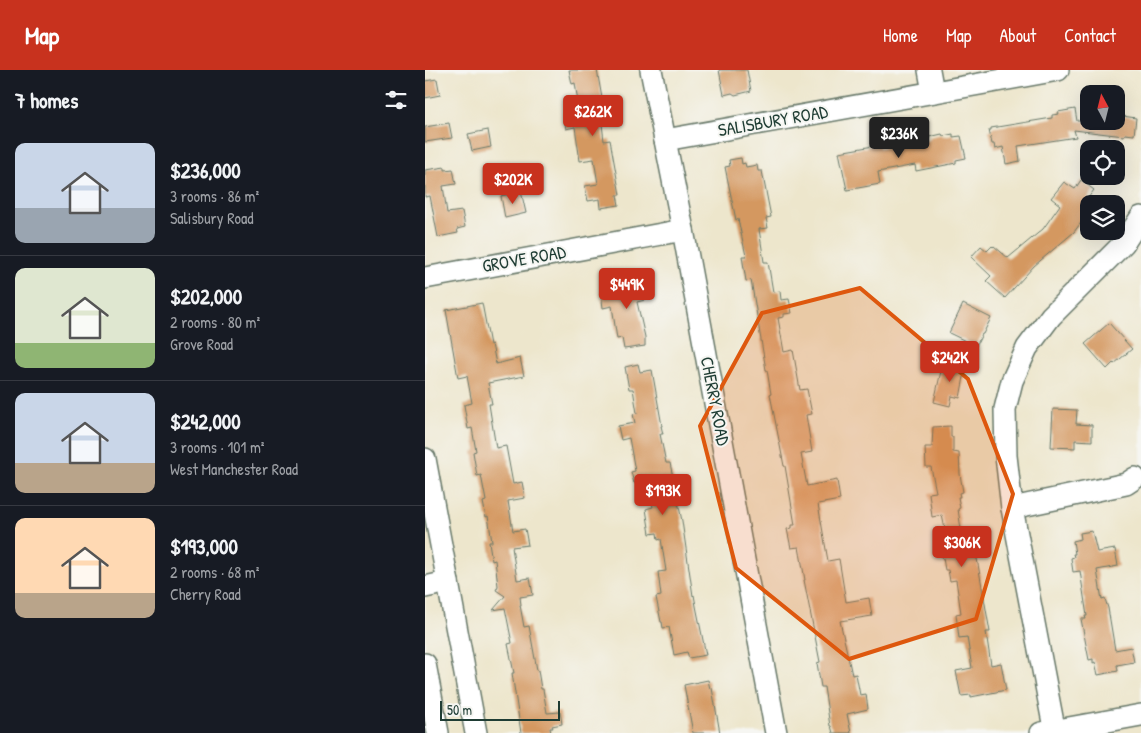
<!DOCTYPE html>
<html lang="en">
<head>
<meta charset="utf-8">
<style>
	:root { --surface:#171b24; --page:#20242c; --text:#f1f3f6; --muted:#9ea1a6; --line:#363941; --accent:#c8321e }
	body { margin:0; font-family:"Patrick Hand",sans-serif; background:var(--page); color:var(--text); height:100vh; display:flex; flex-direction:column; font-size:19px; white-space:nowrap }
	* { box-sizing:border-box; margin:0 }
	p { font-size:16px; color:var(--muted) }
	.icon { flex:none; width:28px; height:28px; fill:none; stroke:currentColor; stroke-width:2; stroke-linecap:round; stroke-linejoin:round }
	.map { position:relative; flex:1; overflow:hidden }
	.side { display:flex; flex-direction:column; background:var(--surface); width:425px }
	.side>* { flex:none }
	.needle { width:32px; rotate:353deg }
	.buttons { position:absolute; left:655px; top:15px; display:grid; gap:10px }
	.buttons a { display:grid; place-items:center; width:45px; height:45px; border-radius:10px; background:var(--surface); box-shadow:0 5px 20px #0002; font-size:25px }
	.scale { position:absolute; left:15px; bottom:12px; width:120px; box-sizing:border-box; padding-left:5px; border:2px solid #1f3d34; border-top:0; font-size:14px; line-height:18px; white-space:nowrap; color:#1f3d34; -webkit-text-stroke:4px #f6f6f2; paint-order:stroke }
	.price { position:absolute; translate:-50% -42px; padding:0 11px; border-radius:5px; background:var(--accent); color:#fff; font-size:16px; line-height:32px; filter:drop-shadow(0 1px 2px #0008) }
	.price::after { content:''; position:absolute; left:50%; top:30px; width:15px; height:11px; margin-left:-8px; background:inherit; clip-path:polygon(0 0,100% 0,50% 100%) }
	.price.selected { background:#222; color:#fff }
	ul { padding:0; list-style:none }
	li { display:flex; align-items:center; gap:15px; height:125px; padding:0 15px }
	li+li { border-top:1px solid var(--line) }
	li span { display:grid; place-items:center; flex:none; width:140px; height:100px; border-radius:10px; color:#555 }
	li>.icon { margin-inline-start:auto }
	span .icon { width:60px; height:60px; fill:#fffc; stroke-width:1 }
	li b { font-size:21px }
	h2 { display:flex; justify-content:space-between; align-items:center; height:60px; padding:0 15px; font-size:21px }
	header { display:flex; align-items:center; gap:30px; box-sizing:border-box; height:70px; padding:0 25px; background:var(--accent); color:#fff }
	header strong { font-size:24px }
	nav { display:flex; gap:28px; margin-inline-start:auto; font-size:18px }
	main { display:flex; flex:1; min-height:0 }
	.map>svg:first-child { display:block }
	.building { fill:#d49860 }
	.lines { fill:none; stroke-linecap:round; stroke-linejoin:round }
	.minor-casing { stroke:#677869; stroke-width:24 }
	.minor { stroke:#fff; stroke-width:21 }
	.marked { fill:#de580e; fill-opacity:0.2; stroke:#de580e; stroke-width:4; stroke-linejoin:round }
	.labels { text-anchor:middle; stroke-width:4; stroke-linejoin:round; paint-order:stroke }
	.street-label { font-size:18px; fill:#1f3d34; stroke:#f6f6f2 }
</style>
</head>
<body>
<header>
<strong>Map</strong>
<nav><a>Home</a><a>Map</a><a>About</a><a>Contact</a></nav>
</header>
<main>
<section class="side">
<h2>7 homes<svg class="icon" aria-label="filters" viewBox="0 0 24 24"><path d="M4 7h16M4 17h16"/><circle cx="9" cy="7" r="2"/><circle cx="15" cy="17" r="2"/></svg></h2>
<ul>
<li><span style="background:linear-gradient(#c9d6e8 65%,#9aa5b1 0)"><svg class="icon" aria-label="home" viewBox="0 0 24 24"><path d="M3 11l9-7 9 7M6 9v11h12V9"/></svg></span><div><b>$236,000</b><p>3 rooms · 86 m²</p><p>Salisbury Road</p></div></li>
<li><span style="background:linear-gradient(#dfe7d0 75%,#8fb573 0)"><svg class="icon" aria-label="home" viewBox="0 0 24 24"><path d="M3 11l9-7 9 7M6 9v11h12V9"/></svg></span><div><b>$202,000</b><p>2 rooms · 80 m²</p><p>Grove Road</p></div></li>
<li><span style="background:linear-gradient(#c9d6e8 70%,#b9a48a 0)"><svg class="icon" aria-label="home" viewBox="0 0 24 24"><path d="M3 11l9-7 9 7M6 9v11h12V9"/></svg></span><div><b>$242,000</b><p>3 rooms · 101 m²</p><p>West Manchester Road</p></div></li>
<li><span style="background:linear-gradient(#ffd9b3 75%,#b9a48a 0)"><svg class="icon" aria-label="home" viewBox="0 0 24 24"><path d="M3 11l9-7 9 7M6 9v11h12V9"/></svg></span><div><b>$193,000</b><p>2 rooms · 68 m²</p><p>Cherry Road</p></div></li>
</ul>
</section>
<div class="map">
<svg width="716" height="663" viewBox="0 0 716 663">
	<rect width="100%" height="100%" fill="#f6f6f2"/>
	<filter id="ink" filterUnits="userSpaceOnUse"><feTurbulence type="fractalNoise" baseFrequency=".02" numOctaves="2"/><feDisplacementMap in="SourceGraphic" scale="10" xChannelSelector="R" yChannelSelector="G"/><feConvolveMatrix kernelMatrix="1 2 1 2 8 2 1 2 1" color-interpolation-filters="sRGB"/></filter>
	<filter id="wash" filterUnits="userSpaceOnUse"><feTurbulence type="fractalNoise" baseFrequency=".0096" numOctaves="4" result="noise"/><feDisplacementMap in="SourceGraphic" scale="20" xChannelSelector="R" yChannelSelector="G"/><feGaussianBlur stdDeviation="1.12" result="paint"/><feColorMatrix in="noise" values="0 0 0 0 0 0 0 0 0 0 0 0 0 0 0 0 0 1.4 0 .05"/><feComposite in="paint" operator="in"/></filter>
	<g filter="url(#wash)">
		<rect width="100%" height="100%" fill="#ede6cc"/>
		<g id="blocks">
			<!-- building -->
			<g class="building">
				<polygon points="144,0 172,0 180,45 176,45 179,71 185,70 195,125 192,125 194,135 176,138 175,129 163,131 160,116 173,114 169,89 155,91 150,57 141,59 138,42 154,39 150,13 147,14"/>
				<polygon points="294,0 322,0 326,21 310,25 307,23 299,25"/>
				<polygon points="12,9 15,25 0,28 0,11"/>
				<polygon points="650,39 652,51 691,51 691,45 711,48 709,65 700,64 699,66 649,60 651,67 593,76 595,91 581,94 578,77 570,79 569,74 567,74 564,60 566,60 566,58 627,48 627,45 634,44 633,42"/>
				<polygon points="24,53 27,68 0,72 0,57"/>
				<polygon points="63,60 66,77 47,81 43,64"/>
				<polygon points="517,64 518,66 528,64 528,67 536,66 541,88 531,90 531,93 491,101 490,95 453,102 455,114 422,120 414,82 454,75 454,78 472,75 473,76 504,70 504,67"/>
				<polygon points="316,88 317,94 320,93 321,97 332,95 333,101 337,101 346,147 341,148 343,158 334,159 339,192 343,192 348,222 355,221 356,230 364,229 367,243 359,244 359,247 353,248 359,282 368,280 375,320 382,319 387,344 381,345 387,382 376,384 382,416 412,410 415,430 393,434 403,491 414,489 421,532 444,528 447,546 415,551 427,605 431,604 435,625 441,624 443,639 422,644 426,663 408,663 406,656 405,656 399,617 396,617 392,593 395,592 379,510 380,510 374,477 366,478 362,459 367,458 367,455 370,455 360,396 359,396 345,324 346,324 342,300 341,300 326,210 321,211 317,186 321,186 313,149 311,150 300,97 305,96 304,90"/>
				<polygon points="20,97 20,100 28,99 31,114 18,116 22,143 37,141 40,157 32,159 33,163 13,167 5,126 0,127 0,100"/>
				<polygon points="656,110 669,120 663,128 665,130 658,139 659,140 657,143 661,146 649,162 609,196 580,228 561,211 566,206 546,187 556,176 562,181 567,176 568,177 569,176 583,188 618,159 635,135 626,128 639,112 650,119"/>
				<polygon points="96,121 101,143 80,148 76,126"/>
				<polygon points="209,202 211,212 217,218 220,230 212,232 220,267 220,276 199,279 197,268 192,269 187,236 178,238 176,222 191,218 190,212 196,211 195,205"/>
				<polygon points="57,233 65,275 67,274 71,294 95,288 99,306 63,313 67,334 64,334 71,378 81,376 88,414 97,412 100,428 83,431 88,461 100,459 103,475 87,477 92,510 105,508 108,525 95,527 96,535 95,535 99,557 104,556 112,600 113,600 116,619 118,619 122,643 135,642 137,654 127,656 128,658 125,658 126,663 96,663 87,603 89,603 83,574 87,573 80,538 68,540 80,526 71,520 73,516 70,490 67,491 64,472 67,472 63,446 61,447 58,432 61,431 56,405 52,406 48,382 51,381 47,358 43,359 39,335 47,333 42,306 33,308 21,240"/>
				<polygon points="538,234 566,248 558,264 557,264 551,276 524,263"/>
				<polygon points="684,253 707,279 689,294 688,293 682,299 660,274"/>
				<polygon points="520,292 541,296 535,328 527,326 525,336 509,332 516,301 518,301"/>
				<polygon points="213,294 215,302 227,300 237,356 236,356 238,364 235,364 241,393 245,393 257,451 268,526 269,525 271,536 281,585 264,588 262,582 249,585 244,557 238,558 237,552 236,552 231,527 236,526 233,502 241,501 236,469 233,470 232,463 225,464 221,439 228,437 223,413 217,414 217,412 209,413 206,402 210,401 204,368 196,370 193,356 210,353 208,344 212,343 208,319 204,319 200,297"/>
				<polygon points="628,339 652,340 651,354 667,355 667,371 650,370 650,378 626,377"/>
				<polygon points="526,356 526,367 528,367 528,382 534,383 535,404 538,422 534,423 535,427 533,427 535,438 533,439 537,466 543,465 547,484 551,483 565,562 561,562 566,595 576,593 581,620 546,627 546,625 536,626 531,601 547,598 542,567 534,568 531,544 536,543 531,510 525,511 523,500 520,500 518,488 517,488 514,474 523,473 517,445 507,447 504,423 511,422 506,397 501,397 500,377 507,377 508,357"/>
				<polygon points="667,461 672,482 690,479 693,496 672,500 677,530 680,529 683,538 690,580 706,577 709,592 692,595 693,601 673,605 670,592 668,593 668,589 664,590 656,549 661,549 660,546 662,546 655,501 648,502 646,488 649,487 648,484 650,484 648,471 656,469 655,463"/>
				<polygon points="283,610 285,619 287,618 295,663 268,663 259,615"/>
			</g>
		</g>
	</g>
	<g filter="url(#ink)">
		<use href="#blocks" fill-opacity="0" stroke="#677869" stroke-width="1"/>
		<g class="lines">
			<defs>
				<g id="minor">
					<polyline points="226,0 258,160 351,663"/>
					<polyline points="504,0 508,22"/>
					<polyline points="240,70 633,0"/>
					<polyline points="0,208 258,160"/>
					<polyline points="0,389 51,663"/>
					<polyline points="587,438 701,414 710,408"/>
					<polyline points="0,517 23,512"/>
					<polyline points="0,594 13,663"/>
					<polyline points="616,663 716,645"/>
					<polyline points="630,663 587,438 581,386 580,339 587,311 602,278 626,246 699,173 716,147"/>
				</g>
			</defs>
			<!-- minor casing -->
			<use href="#minor" class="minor-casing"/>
			<!-- minor -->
			<use href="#minor" class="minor"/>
		</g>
	</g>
	<!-- marked area -->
	<path class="marked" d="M435 218 543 309 588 424 551 549 424 589 311 498 275 356 337 243Z"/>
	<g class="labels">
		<!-- street labels -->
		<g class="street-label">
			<text transform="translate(348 51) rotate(-10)" y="6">SALISBURY ROAD</text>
			<text transform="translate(99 189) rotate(-10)" y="6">GROVE ROAD</text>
			<text transform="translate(290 331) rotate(79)" y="6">CHERRY ROAD</text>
		</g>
	</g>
</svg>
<div class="buttons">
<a><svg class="needle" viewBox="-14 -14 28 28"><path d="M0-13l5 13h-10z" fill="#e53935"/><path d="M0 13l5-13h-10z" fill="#9ea1a6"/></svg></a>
<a><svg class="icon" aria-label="locate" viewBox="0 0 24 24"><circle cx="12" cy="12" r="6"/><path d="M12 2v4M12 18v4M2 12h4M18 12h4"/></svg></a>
<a><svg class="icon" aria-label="layers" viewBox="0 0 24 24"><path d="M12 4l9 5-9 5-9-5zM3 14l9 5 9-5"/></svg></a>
</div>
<div class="scale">50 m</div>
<b class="price" style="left:168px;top:67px">$262K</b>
<b class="price selected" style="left:474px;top:89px">$236K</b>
<b class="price" style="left:88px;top:135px">$202K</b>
<b class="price" style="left:202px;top:240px">$449K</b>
<b class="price" style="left:525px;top:313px">$242K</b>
<b class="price" style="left:238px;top:446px">$193K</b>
<b class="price" style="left:537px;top:498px">$306K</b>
</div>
</main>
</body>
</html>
